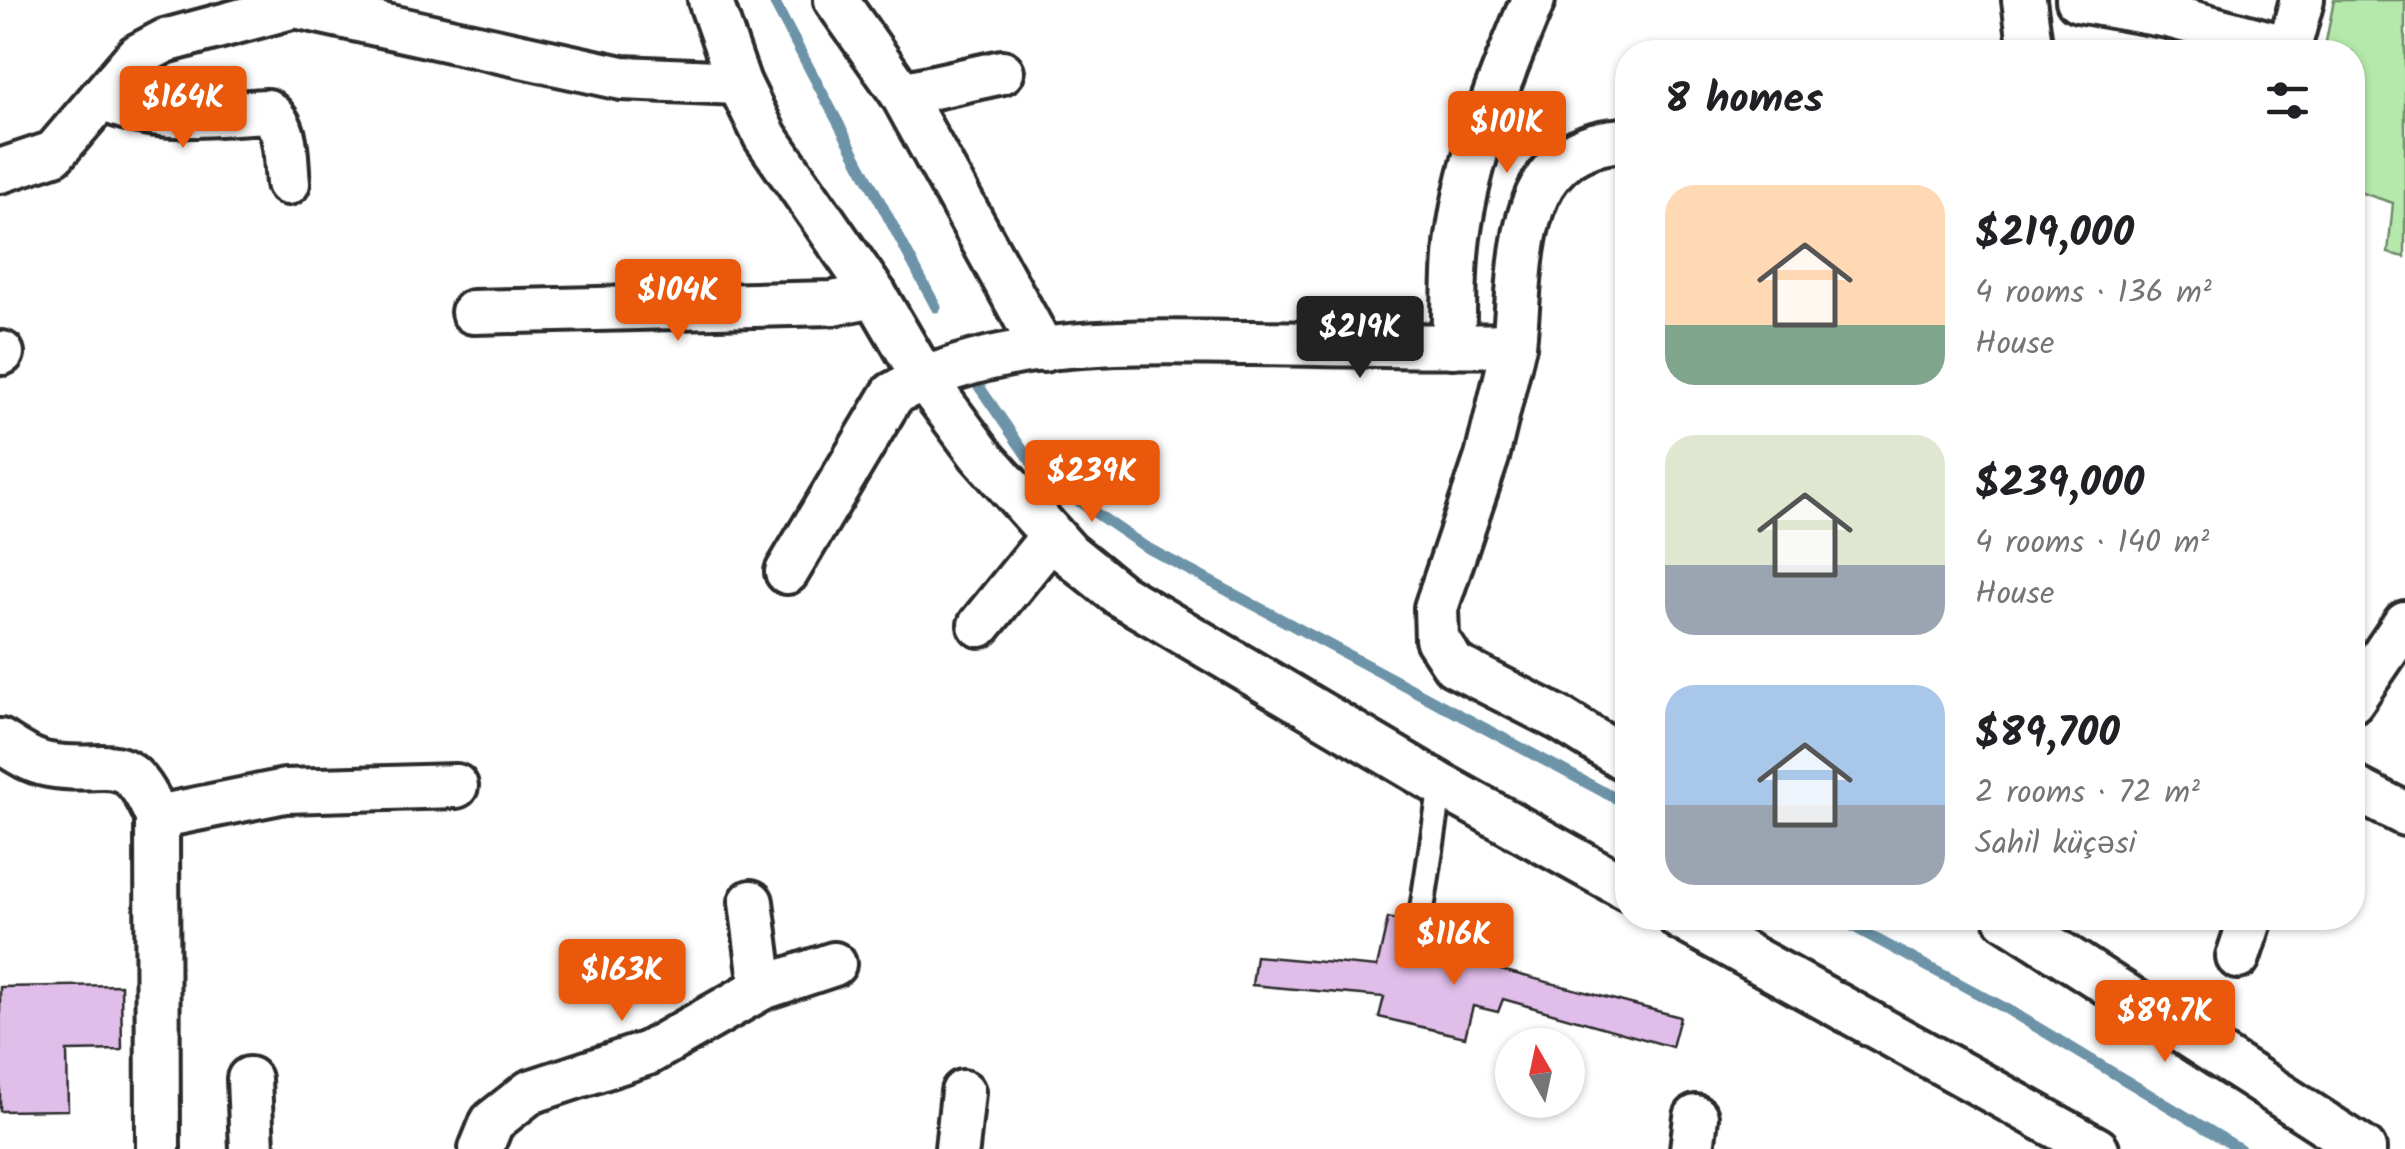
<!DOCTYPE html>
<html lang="en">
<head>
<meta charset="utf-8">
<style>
	:root { --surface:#fff; --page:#f6f6f6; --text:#202124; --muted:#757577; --accent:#ea580c }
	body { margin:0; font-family:Kalam,sans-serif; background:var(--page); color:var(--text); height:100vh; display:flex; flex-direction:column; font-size:38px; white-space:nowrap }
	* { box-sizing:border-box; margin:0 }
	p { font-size:32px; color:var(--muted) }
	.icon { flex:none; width:55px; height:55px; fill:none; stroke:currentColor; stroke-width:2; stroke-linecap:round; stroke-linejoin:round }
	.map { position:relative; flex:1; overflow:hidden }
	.sheet { position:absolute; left:1615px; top:40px; width:750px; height:890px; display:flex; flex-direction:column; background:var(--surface); border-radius:40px; box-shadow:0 2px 8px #0004 }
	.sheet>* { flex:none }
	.needle { width:65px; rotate:351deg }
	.buttons { position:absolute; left:1495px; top:1028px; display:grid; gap:20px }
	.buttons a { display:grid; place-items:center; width:90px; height:90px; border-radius:50%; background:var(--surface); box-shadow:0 2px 8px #0004; font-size:50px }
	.price { position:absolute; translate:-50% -85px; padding:0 22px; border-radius:10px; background:var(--accent); color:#fff; font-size:32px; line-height:65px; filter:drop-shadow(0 2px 5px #0008) }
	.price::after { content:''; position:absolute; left:50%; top:60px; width:30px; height:22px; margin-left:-15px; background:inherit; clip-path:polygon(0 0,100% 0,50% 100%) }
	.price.on { background:#222; color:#fff }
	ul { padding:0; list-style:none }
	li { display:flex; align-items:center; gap:30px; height:250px; padding:0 50px }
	li span { display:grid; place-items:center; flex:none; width:280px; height:200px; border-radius:30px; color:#555 }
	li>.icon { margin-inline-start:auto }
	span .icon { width:120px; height:120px; fill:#fffc; stroke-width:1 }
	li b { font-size:42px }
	h2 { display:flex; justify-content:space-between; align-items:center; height:120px; padding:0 50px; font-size:42px }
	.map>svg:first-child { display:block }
	.green { fill:#b5e9ab; stroke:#708a6b; stroke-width:2.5 }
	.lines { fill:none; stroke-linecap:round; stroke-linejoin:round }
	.stream { stroke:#6c93a7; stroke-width:11 }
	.building { fill:#e1beea; stroke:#2b2b2b; stroke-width:2.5 }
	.lane-casing { stroke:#2b2b2b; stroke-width:30 }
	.street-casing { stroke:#2b2b2b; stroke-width:50 }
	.lane { stroke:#fff; stroke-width:22 }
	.street { stroke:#fff; stroke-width:42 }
</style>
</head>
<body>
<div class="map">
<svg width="2405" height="1149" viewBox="0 0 2405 1149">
	<rect width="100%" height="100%" fill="#fff"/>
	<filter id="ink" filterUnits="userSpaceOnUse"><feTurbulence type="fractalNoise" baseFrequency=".01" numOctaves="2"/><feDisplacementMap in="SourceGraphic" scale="20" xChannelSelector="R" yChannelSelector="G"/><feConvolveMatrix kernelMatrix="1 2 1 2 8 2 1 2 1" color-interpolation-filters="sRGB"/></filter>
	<g filter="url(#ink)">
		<!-- green -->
		<polygon class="green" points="2334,0 2405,0 2405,257 2388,253 2393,203 2353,190 2352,52 2324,52"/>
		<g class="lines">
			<!-- stream -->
			<g class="stream">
				<polyline points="773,0 936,307"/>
				<polyline points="978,385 1040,475 1144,546 1628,805"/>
				<polyline points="1837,918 2005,1008 2240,1149"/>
			</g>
		</g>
		<!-- building -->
		<g class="building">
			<polygon points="1388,918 1438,931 1433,952 1680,1017 1672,1047 1503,999 1498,1012 1473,1006 1465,1037 1379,1017 1384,997 1252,985 1256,956 1377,967"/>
			<polygon points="121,985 122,1050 67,1051 68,1110 0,1111 0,987"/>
		</g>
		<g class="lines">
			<defs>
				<polyline id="lane" points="1422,909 1441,785"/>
				<g id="street">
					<polyline points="710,0 739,83 765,136 875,295 923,377 980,454 1068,553 1120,595 1441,785 1628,889"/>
					<polyline points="836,0 902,94 1043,350"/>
					<polyline points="2024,0 2031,52"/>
					<polyline points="2078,0 2168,16 2289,48"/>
					<polyline points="2288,52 2302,0"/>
					<polyline points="902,94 1002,72"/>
					<path d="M101 98C154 124 209 114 267 111 289 128 285 157 288 183"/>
					<polyline points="0,171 54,153 137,56 165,41 295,6 622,78 739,83"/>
					<polyline points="473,312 833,303 875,295"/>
					<path d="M1514 345C1523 260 1512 143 1628 140"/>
					<path d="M1453 346C1455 310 1453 273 1458 237 1469 154 1501 76 1533 0"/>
					<polyline points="0,353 2,353"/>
					<path d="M787 572 893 394C1001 335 1134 342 1253 343 1340 344 1427 347 1514 345L1487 457 1436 608 1437 639 1454 665 1562 720 1628 761"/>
					<polyline points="980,625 1052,536"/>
					<polyline points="2352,701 2405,623"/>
					<path d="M0 741C16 751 31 762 49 765 109 776 125 744 157 817L158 1149"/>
					<polyline points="2352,787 2405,814"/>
					<polyline points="157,817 285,791 456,786"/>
					<polyline points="751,902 762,988"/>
					<polyline points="1680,918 2097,1149"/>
					<polyline points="2006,918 2364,1149"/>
					<polyline points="2238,957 2251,918"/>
					<polyline points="249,1079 252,1149"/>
					<polyline points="481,1149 492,1122 530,1092 648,1053 762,988 834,964"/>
					<polyline points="957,1149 963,1092"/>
					<polyline points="1692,1149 1696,1117"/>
				</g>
			</defs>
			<!-- lane casing -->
			<use href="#lane" class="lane-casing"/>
			<!-- street casing -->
			<use href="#street" class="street-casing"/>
			<!-- lane -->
			<use href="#lane" class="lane"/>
			<!-- street -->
			<use href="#street" class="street"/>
		</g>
	</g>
</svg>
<div class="buttons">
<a><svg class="needle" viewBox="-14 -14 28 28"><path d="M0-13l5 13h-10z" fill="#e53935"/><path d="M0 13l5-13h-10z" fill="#757577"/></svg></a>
</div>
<b class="price" style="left:183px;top:151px">$164K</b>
<b class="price" style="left:1507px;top:176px">$101K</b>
<b class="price" style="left:678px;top:344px">$104K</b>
<b class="price on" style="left:1360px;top:381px">$219K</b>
<b class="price" style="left:1092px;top:525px">$239K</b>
<b class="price" style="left:1454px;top:988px">$116K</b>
<b class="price" style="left:622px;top:1024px">$163K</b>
<b class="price" style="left:2165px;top:1065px">$89.7K</b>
<section class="sheet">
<h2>8 homes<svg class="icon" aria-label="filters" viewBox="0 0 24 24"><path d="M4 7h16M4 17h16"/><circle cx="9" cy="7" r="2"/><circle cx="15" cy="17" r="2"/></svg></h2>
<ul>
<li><span style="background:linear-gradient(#ffd9b3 70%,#7fa58c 0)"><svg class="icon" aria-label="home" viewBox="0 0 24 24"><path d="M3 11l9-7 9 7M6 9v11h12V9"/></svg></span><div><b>$219,000</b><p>4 rooms · 136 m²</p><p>House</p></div></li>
<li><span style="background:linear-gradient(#dfe7d0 65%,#9aa5b1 0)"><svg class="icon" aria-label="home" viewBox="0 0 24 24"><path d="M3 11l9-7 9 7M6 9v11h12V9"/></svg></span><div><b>$239,000</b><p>4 rooms · 140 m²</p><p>House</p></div></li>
<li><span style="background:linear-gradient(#a9c7e8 60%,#9aa5b1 0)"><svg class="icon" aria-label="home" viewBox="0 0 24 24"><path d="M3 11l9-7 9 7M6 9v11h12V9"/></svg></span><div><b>$89,700</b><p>2 rooms · 72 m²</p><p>Sahil küçəsi</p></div></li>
</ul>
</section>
</div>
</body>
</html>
